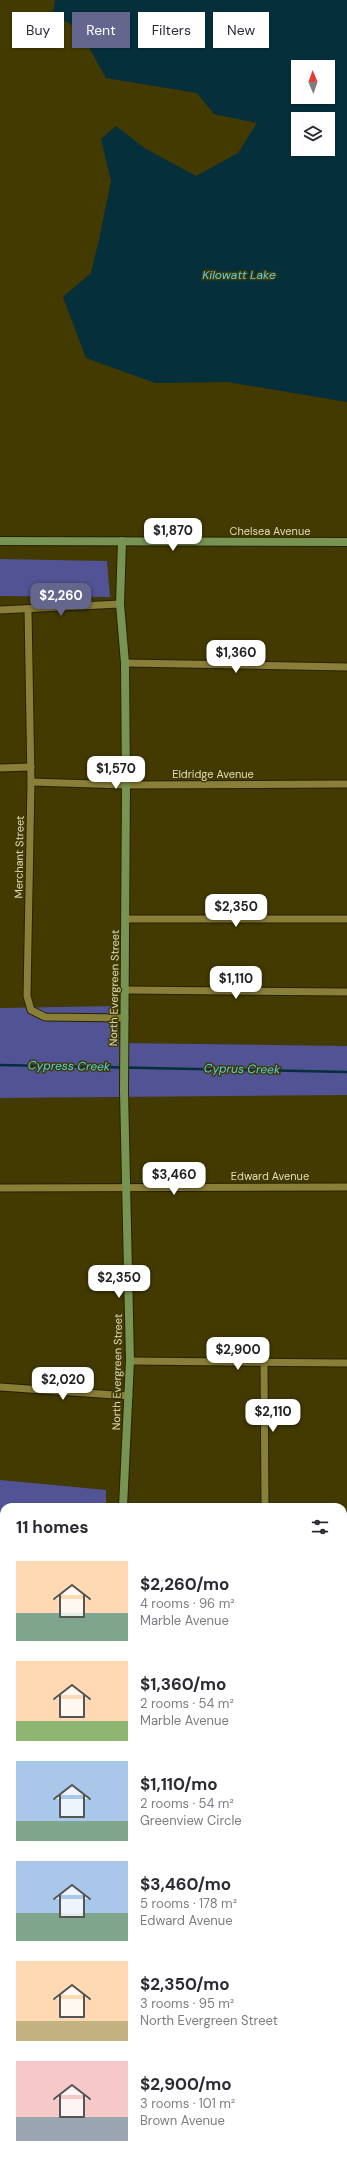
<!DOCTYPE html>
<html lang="en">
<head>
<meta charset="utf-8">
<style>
	:root { --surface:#fff; --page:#f2f2f3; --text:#2b2b33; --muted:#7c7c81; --accent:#65668d }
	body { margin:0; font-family:"DM Sans",sans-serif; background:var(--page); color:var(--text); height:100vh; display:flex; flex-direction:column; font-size:15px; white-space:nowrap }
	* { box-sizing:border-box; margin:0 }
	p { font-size:13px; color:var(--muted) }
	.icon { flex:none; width:22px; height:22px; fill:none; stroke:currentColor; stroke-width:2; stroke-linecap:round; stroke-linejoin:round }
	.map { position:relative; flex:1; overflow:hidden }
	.panel { position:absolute; left:0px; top:1503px; width:347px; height:656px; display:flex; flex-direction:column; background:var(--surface); border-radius:12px 12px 0 0; box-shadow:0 1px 3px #0004 }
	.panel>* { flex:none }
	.top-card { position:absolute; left:12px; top:12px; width:323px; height:36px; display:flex; gap:8px }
	.needle { width:26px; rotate:358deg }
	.fabs { position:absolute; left:291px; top:60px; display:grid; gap:8px }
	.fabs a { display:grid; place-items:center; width:44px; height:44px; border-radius:0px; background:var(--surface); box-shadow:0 1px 3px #0004; font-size:20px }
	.price { position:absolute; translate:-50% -34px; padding:0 9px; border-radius:8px; background:#fff; color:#222; font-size:13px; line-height:26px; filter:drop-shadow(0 1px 2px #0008) }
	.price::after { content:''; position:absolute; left:50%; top:24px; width:12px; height:9px; margin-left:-6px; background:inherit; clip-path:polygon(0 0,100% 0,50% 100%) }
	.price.selected { background:var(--accent); color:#fff }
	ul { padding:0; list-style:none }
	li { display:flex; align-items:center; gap:12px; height:100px; padding:0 16px }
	li span { display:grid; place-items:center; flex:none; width:112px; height:80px; border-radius:0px; color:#555 }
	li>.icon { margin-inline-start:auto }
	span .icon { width:48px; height:48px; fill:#fffc; stroke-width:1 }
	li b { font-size:17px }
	h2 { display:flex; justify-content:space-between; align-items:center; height:48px; padding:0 16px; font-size:17px }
	.chip { padding:0 14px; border-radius:0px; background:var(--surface); box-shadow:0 1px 3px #0004; font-size:14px; line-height:36px }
	.chip.selected { background:var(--accent); color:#fff }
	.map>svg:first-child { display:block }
	.built { fill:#484217 }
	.green { fill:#525394 }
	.water { fill:#042f3b; fill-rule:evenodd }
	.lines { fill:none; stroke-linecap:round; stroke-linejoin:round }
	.stream { stroke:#042f3b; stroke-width:2.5 }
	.street-casing { stroke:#272100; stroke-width:9 }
	.secondary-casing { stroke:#272100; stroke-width:10 }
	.street { stroke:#897f38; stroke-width:7 }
	.secondary { stroke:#779452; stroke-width:8 }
	.labels { text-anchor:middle; stroke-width:3; stroke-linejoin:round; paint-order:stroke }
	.street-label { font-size:11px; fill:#e1ddba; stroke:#423a00 }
	.water-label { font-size:12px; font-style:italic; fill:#51d0f5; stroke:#423a00 }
</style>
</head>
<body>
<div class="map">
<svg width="347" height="2159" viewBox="0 0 347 2159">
	<rect width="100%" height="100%" fill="#423a00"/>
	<!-- built -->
	<polygon class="built" points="0,1480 106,1490 106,1507 4,1507 4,1768 0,1768"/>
	<!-- green -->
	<g class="green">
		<polygon points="0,559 107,561 110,597 0,596"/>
		<polygon points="117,1006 119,1043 347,1046 347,1095 0,1098 0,1008"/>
		<polygon points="0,1480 106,1490 106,1507 4,1507 4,1585 0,1585"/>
	</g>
	<!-- water -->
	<path class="water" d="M55 0H347V402L228 382 155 383 86 358 63 297 91 273 100 235 111 181 101 139 116 126 146 149 196 176 238 153 257 123 214 114 197 93 106 78 79 30 53 13ZM298 67H328V97H298ZM298 119H328V149H298Z"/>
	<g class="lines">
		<!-- stream -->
		<polyline class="stream" points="0,1065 347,1072"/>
		<defs>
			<g id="street">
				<polyline points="28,609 31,782 27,996 31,1010 45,1017 125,1018"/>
				<polyline points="0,610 120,604"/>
				<polyline points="125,663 347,667"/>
				<polyline points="0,768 31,767"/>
				<polyline points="31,782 126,785 347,784"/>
				<polyline points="126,919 347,919"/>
				<polyline points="126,990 347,992"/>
				<polyline points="0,1188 347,1187"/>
				<polyline points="130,1361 347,1363"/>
				<polyline points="264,1361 265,1507"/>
				<polyline points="0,1387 129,1396"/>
				<polyline points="343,1668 347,1675"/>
				<polyline points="0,2091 4,2091"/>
				<polyline points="212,2159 213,2155"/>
				<polyline points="346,2159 347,2151"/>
			</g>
			<g id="secondary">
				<polyline points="0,541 347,542"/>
				<polyline points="122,541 120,604 125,663 126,785 124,1091 130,1361 123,1507"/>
				<polyline points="0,1783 4,1783"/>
				<polyline points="343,1807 347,1808"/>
				<polyline points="77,2155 78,2159"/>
			</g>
		</defs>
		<!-- street casing -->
		<use href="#street" class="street-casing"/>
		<!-- secondary casing -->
		<use href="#secondary" class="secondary-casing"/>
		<!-- street -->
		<use href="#street" class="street"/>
		<!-- secondary -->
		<use href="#secondary" class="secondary"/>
	</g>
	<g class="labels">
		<!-- street labels -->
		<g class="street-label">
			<text x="270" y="535">Chelsea Avenue</text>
			<text x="213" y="778">Eldridge Avenue</text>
			<text transform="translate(19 857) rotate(-89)" y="4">Merchant Street</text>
			<text transform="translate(114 988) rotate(-89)" y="4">North Evergreen Street</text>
			<text x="270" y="1180">Edward Avenue</text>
			<text transform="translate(117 1372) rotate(-89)" y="4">North Evergreen Street</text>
		</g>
		<!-- water labels -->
		<g class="water-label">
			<text x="239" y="279">Kilowatt Lake</text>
			<text transform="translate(69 1066) rotate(1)" y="4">Cypress Creek</text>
			<text transform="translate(242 1069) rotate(1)" y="4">Cyprus Creek</text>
		</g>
	</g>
</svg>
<div class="fabs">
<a><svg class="needle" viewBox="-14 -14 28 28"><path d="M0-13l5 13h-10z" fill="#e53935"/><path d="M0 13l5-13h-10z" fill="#7c7c81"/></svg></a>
<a><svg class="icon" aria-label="layers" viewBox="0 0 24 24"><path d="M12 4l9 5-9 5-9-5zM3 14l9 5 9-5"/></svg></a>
</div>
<b class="price" style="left:173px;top:552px">$1,870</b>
<b class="price selected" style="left:61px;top:617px">$2,260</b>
<b class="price" style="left:236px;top:674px">$1,360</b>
<b class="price" style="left:116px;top:790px">$1,570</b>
<b class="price" style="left:236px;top:928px">$2,350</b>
<b class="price" style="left:236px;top:1000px">$1,110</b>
<b class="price" style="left:174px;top:1196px">$3,460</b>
<b class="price" style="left:119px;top:1299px">$2,350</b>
<b class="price" style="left:238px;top:1371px">$2,900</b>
<b class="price" style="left:63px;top:1401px">$2,020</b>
<b class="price" style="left:273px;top:1433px">$2,110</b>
<div class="top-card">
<a class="chip">Buy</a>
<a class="chip selected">Rent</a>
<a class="chip">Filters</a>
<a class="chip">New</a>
</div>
<section class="panel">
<h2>11 homes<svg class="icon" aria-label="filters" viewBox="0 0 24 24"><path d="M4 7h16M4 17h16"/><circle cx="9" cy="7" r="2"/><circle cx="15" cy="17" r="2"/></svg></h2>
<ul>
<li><span style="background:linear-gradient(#ffd9b3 65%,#7fa58c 0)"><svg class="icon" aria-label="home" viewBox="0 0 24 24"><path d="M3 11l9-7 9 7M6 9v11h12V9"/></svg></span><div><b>$2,260/mo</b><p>4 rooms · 96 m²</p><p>Marble Avenue</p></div></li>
<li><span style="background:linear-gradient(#ffd9b3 75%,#8fb573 0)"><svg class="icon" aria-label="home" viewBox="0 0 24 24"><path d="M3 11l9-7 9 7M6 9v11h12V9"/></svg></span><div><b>$1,360/mo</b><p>2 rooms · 54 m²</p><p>Marble Avenue</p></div></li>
<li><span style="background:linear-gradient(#a9c7e8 75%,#7fa58c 0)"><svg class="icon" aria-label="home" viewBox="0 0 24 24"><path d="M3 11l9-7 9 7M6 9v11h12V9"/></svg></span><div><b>$1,110/mo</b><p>2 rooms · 54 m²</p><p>Greenview Circle</p></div></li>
<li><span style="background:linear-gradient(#a9c7e8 65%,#7fa58c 0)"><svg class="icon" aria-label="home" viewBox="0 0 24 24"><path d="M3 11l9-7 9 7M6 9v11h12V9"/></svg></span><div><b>$3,460/mo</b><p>5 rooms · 178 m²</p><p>Edward Avenue</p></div></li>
<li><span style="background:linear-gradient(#ffd9b3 75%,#c2b280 0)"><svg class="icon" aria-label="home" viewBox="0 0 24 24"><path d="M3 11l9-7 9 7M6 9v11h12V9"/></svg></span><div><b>$2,350/mo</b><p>3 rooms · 95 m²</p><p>North Evergreen Street</p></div></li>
<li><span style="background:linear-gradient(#f6c9c9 70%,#9aa5b1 0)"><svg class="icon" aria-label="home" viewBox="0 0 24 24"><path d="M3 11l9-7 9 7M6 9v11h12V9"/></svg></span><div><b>$2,900/mo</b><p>3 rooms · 101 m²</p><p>Brown Avenue</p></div></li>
</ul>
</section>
</div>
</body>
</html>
